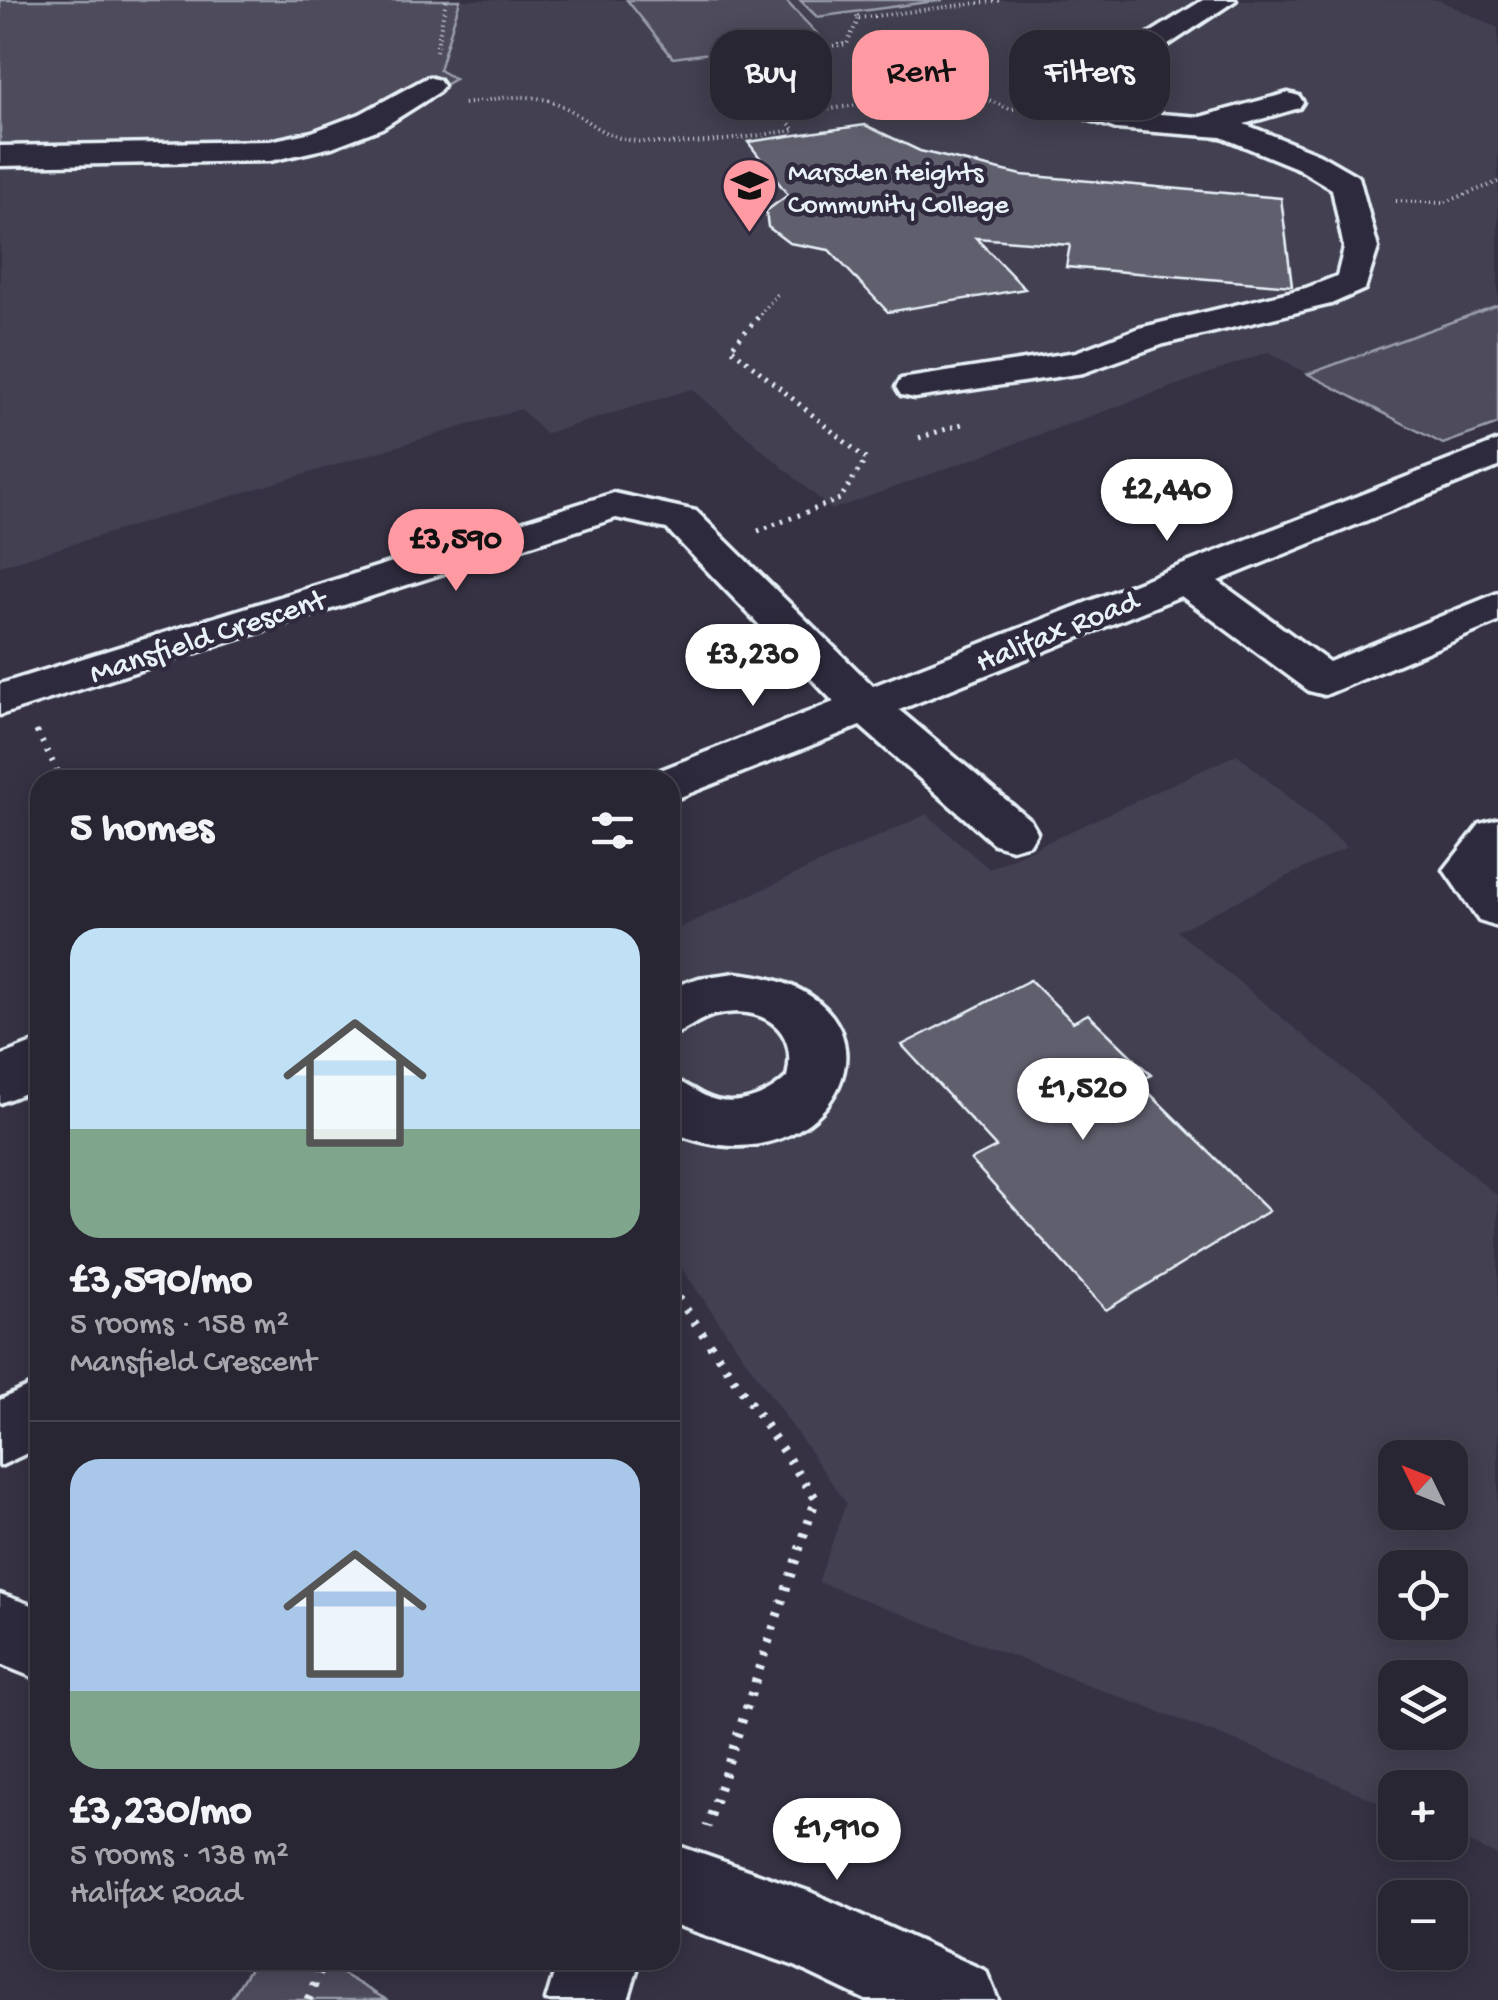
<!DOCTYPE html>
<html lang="en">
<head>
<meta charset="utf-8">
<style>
	:root { --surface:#282633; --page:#34323f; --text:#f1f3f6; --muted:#a5a5ac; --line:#44434e; --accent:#ff9aa2 }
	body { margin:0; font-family:"Gochi Hand",sans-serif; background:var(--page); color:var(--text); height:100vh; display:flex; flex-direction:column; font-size:38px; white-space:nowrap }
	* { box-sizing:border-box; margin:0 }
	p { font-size:32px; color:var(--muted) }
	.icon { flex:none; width:55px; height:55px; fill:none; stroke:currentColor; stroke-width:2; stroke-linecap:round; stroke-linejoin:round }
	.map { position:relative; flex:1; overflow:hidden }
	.details { position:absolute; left:30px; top:770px; width:650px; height:1200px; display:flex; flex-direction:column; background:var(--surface); border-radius:30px; box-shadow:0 5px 25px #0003,0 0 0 2px var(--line) }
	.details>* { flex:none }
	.guide { position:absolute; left:710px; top:30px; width:638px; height:90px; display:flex; gap:20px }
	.needle { width:65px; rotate:313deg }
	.buttons { position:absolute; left:1378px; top:1440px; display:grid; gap:20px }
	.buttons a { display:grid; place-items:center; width:90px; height:90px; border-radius:20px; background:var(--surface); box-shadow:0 5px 25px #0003,0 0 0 2px var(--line); font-size:50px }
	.price { position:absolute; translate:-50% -85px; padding:0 22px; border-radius:35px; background:#fff; color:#222; font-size:32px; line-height:65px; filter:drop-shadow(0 2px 5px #0008) }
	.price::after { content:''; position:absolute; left:50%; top:60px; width:30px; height:22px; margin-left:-15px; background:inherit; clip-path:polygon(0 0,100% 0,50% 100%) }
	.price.selected { background:var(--accent); color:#111 }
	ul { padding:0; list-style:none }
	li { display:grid; align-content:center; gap:20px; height:530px; padding:0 40px }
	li+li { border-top:2px solid var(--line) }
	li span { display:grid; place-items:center; height:310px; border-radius:30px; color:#555 }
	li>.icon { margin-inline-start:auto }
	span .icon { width:180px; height:180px; fill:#fffc; stroke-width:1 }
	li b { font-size:42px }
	h2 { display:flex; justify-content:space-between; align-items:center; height:120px; padding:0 40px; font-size:42px }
	.pill { padding:0 35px; border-radius:30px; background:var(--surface); box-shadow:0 5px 25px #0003,0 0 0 2px var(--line); font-size:35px; line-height:90px }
	.pill.selected { background:var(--accent); color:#111 }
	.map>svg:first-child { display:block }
	.built { fill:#433f51; fill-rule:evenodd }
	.green { fill:#4d4b5c; stroke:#9a9eaa; stroke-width:2.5 }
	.building { fill:#605e6e; stroke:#e8f1f8; stroke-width:2.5 }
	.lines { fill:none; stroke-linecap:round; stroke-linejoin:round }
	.minor-casing { stroke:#e8f1f8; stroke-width:7 }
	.path-far3 { stroke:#e8f1f8; stroke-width:4; stroke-dasharray:1 4; stroke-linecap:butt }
	.path-far2 { stroke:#e8f1f8; stroke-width:5; stroke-dasharray:2.5 6; stroke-linecap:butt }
	.path-far1 { stroke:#e8f1f8; stroke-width:6; stroke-dasharray:2.5 8; stroke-linecap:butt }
	.path { stroke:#e8f1f8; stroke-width:9; stroke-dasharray:4 10; stroke-linecap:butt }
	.minor { fill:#2f2a3d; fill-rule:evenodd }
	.labels { text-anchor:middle; stroke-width:9; stroke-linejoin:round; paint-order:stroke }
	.far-poi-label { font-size:28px; fill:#e8f1f8; stroke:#2f2a3d; text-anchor:start }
	.street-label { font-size:32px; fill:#e8f1f8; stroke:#2f2a3d }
</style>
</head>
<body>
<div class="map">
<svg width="1498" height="2000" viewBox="0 0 1498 2000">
	<rect width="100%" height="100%" fill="#363244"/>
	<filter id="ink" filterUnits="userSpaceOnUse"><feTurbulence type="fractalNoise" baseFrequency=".01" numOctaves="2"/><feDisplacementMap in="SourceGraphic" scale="20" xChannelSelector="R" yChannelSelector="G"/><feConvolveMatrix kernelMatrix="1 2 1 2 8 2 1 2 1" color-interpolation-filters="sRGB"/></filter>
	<g filter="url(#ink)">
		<!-- built -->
		<g class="built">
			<polygon points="460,0 1439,0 1498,28 1498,305 1308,374 1268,352 832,510 692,389 545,434 521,409 0,566 0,164 428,95 453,79 439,70"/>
			<path d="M1237 754 1347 847 1177 931 1498 1196V1856L1450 1834V1788H1395V1810L1280 1758 818 1582 846 1503 670 1252V932L927 814 989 869ZM1395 1458H1450V1512H1395ZM1395 1568H1450V1622H1395ZM1395 1678H1450V1732H1395Z"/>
		</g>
		<!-- green -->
		<g class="green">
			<polygon points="0,0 460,0 439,70 455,79 353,137 0,164"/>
			<polygon points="627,0 785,0 821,38 673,58"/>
			<polygon points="800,0 943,0 817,17"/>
			<polygon points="1498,305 1498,424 1443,444 1308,374"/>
			<polygon points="255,1960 318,1960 387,2000 230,2000"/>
		</g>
		<!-- building -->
		<g class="building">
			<polygon points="865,125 920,151 1022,175 1281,198 1292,286 1066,267 1070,245 976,238 1025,289 888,312 829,250 789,243 768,227 766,211 788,195 748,142"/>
			<polygon points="1030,980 1073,1022 1088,1014 1151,1075 1138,1082 1269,1211 1106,1310 971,1160 996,1147 902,1045"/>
		</g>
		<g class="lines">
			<defs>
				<g id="minor">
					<polygon points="1203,0 1236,0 1108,85 1092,101 1120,111 1200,117 1288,93 1299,96 1303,102 1299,108 1244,124 1319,154 1359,177 1378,248 1365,289 1331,304 1164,344 1083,373 915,398 901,395 896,387 901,379 1076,352 1139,328 1306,288 1337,276 1344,248 1332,189 1297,168 1221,137 1116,129 1061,110 1057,104 1086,73"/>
					<polygon points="428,77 439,80 443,86 439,92 382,128 332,147 270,161 0,166 0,146 270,141 312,132 360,114"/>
					<polygon points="1498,441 1498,467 1218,581 1329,662 1498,593 1498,622 1325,695 1309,691 1181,596 899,710 1030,820 1037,832 1030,844 1012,849 994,844 860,726 670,801 670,780 649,780 653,773 834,702 667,529 616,518 0,715 0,684 614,493 696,511 873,686"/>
					<polygon points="1498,819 1498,927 1479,921 1444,870 1480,824"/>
					<path d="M736 973C933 992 835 1203 670 1131V1078C684 1083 693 1090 705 1096 733 1110 767 1097 787 1077 799 1027 761 1004 714 1015 698 1019 686 1031 670 1036V988L699 978Z"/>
					<polygon points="40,1040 40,1087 0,1103 0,1056"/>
					<polygon points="40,1381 40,1447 0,1466 0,1400"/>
					<polygon points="0,1594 40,1608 40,1680 0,1664"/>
					<polygon points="670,1843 808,1891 986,1971 998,2000 866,2000 795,1966 670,1923"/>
					<polygon points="558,1960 640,1960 628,2000 546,2000"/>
				</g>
			</defs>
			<!-- minor casing -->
			<use href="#minor" class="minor-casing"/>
			<!-- path-far3 -->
			<g class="path-far3">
				<polyline points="859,18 1002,0"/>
				<polyline points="436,51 446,0"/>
				<polyline points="734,59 847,44 859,18 855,12"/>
				<path d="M464 104C501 98 536 89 570 110 588 121 603 135 624 139 681 150 739 138 795 130L725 51"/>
				<polyline points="784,116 963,89 1010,109 1030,107"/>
				<polyline points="1396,201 1443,203 1498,182"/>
				<polyline points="757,318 778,293"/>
			</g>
			<!-- path-far2 -->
			<g class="path-far2">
				<polyline points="919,438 965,423"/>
				<polyline points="758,531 840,499 866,459 731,348 759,316"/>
				<polyline points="36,731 38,735"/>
			</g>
			<!-- path-far1 -->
			<g class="path-far1">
				<polyline points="37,732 62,780"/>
				<polyline points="174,780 191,774 201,780"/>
			</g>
			<!-- path -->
			<g class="path">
				<polyline points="670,1286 816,1499 707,1827"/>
				<polyline points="308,2000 324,1960"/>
			</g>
			<!-- minor -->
			<use href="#minor" class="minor"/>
		</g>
	</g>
	<!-- icons -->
	<defs>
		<symbol id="school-pin" viewBox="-11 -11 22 30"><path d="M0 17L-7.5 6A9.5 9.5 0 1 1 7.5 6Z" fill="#ff9aa2" stroke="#2f2a3d"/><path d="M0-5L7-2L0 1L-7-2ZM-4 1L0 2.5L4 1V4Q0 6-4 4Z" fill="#111"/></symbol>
	</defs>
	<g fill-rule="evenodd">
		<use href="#school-pin" x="718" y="154" width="63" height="86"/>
	</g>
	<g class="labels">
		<!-- far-poi labels -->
		<g class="far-poi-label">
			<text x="788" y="180">Marsden Heights<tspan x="788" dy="32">Community College</tspan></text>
		</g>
		<!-- street labels -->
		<g class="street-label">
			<text transform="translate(1056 629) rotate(-22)" y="11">Halifax Road</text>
			<text transform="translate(207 634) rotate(-18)" y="11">Mansfield Crescent</text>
		</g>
	</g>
</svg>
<div class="buttons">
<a><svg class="needle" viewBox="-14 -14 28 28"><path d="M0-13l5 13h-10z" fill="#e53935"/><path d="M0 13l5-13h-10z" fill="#a5a5ac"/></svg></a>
<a><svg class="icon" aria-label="locate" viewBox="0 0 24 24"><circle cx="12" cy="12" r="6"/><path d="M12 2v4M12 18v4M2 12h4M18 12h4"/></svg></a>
<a><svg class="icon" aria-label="layers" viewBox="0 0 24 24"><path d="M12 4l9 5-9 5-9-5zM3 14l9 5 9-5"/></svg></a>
<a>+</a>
<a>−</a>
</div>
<b class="price" style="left:1167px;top:544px">£2,440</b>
<b class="price selected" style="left:456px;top:594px">£3,590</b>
<b class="price" style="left:753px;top:709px">£3,230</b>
<b class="price" style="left:1083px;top:1143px">£1,520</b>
<b class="price" style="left:837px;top:1883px">£1,910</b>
<div class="guide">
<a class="pill">Buy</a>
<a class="pill selected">Rent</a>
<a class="pill">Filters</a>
</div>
<section class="details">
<h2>5 homes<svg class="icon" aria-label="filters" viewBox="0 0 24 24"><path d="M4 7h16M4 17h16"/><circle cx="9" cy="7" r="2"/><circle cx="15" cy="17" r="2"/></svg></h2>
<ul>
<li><span style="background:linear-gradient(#bfe0f5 65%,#7fa58c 0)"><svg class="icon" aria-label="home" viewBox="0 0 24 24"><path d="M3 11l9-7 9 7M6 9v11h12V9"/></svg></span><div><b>£3,590/mo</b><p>5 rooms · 158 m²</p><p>Mansfield Crescent</p></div></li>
<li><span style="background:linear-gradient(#a9c7e8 75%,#7fa58c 0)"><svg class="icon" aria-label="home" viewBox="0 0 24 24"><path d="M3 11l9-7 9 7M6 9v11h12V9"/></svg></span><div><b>£3,230/mo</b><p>5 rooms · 138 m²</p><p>Halifax Road</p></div></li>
</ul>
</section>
</div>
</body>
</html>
